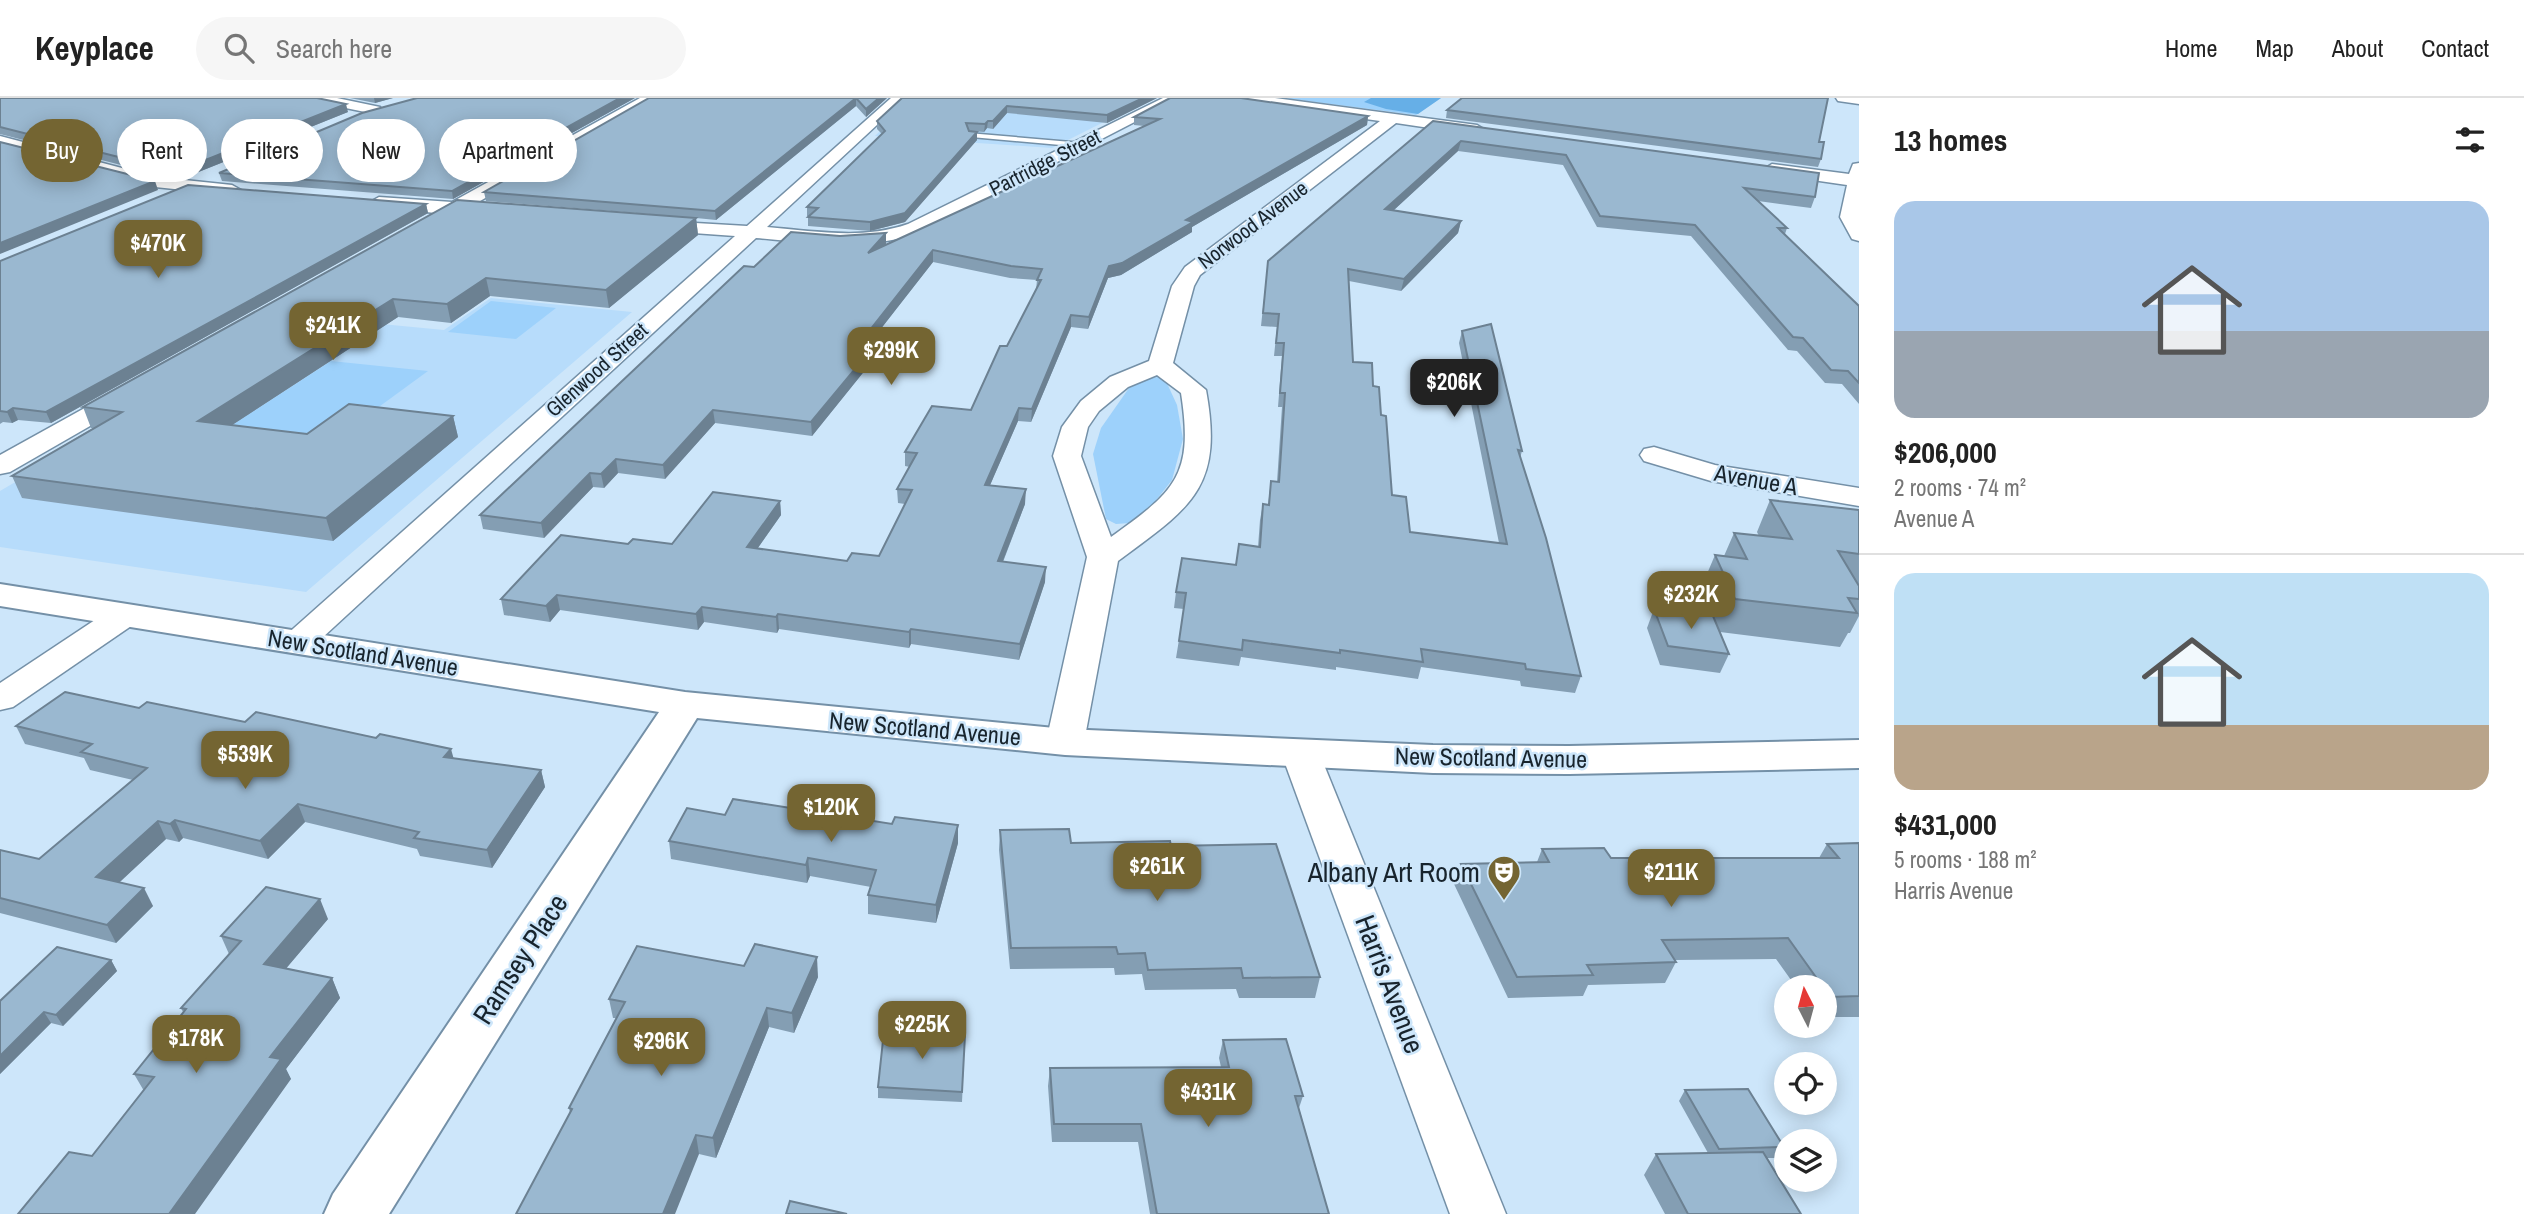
<!DOCTYPE html>
<html lang="en">
<head>
<meta charset="utf-8">
<style>
	:root { --surface:#fff; --page:#f6f6f6; --text:#222; --muted:#767676; --line:#e0e0e0; --accent:#746532 }
	body { margin:0; font-family:"Archivo Narrow",sans-serif; background:var(--page); color:var(--text); height:100vh; display:flex; flex-direction:column; font-size:26px; white-space:nowrap }
	* { box-sizing:border-box; margin:0 }
	p { font-size:23px; color:var(--muted) }
	.icon { flex:none; width:38px; height:38px; fill:none; stroke:currentColor; stroke-width:2; stroke-linecap:round; stroke-linejoin:round }
	.map { position:relative; flex:1; overflow:hidden }
	.panel { display:flex; flex-direction:column; background:var(--surface); width:665px }
	.panel>* { flex:none }
	.banner { position:absolute; left:21px; top:21px; width:665px; height:63px; display:flex; gap:14px }
	.needle { width:46px; rotate:354deg }
	.controls { position:absolute; left:1774px; top:877px; display:grid; gap:14px }
	.controls a { display:grid; place-items:center; width:63px; height:63px; border-radius:50%; background:var(--surface); box-shadow:0 4px 18px #0003; font-size:35px }
	.price { position:absolute; translate:-50% -60px; padding:0 16px; border-radius:14px; background:var(--accent); color:#fff; font-size:23px; line-height:46px; filter:drop-shadow(0 2px 4px #0008) }
	.price::after { content:''; position:absolute; left:50%; top:42px; width:21px; height:16px; margin-left:-10px; background:inherit; clip-path:polygon(0 0,100% 0,50% 100%) }
	.price.selected { background:#222; color:#fff }
	ul { padding:0; list-style:none }
	li { display:grid; align-content:center; gap:14px; height:371px; padding:0 35px }
	li+li { border-top:2px solid var(--line) }
	li span { display:grid; place-items:center; height:217px; border-radius:21px; color:#555 }
	li>.icon { margin-inline-start:auto }
	span .icon { width:126px; height:126px; fill:#fffc; stroke-width:1 }
	li b { font-size:30px }
	h2 { display:flex; justify-content:space-between; align-items:center; height:84px; padding:0 35px; font-size:30px }
	.pill { padding:0 24px; border-radius:32px; background:var(--surface); box-shadow:0 4px 18px #0003; font-size:24px; line-height:63px }
	.pill.selected { background:var(--accent); color:#fff }
	header { display:flex; align-items:center; gap:42px; box-sizing:border-box; height:98px; padding:0 35px; background:var(--surface); border-bottom:2px solid var(--line) }
	header strong { font-size:33px }
	nav { display:flex; gap:38px; margin-inline-start:auto; font-size:24px }
	.search { width:490px; height:63px; background:var(--page); display:flex; align-items:center; gap:18px; box-sizing:border-box; padding:0 24px; border-radius:38px; color:var(--muted); font-size:26px }
	main { display:flex; flex:1; min-height:0 }
	.map>svg:first-child { display:block }
	.built { fill:#b7dcfb }
	.green { fill:#9dd1fb }
	.forest { fill:#66afe7 }
	.lines { fill:none; stroke-linecap:round; stroke-linejoin:round }
	.service-casing { stroke:#7490a7; stroke-width:3 }
	.minor-casing { stroke:#7490a7; stroke-width:3 }
	.tertiary-casing { stroke:#7490a7; stroke-width:4 }
	.service { fill:#fff; fill-rule:evenodd }
	.minor { fill:#fff; fill-rule:evenodd }
	.tertiary { fill:#fff; fill-rule:evenodd }
	.wall { fill:#849eb3 }
	.shaded-wall { fill:#6c8192 }
	.building { fill:#9ab8d0; stroke:#6c8192; stroke-width:2 }
	.labels { text-anchor:middle; stroke-width:5; stroke-linejoin:round; paint-order:stroke }
	.far-street-label { font-size:21px; fill:#18242d; stroke:#cde6fa }
	.street-label { font-size:24px; fill:#18242d; stroke:#cde6fa }
	.near-poi-label { font-size:28px; fill:#18242d; stroke:#cde6fa; text-anchor:end }
	.near-street-label { font-size:28px; fill:#18242d; stroke:#cde6fa }
</style>
</head>
<body>
<header>
<strong>Keyplace</strong>
<div class="search"><svg class="icon" aria-label="search" viewBox="0 0 24 24"><circle cx="10" cy="10" r="6"/><path d="M15 15l6 6"/></svg>Search here</div>
<nav><a>Home</a><a>Map</a><a>About</a><a>Contact</a></nav>
</header>
<main>
<div class="map">
<svg width="1859" height="1116" viewBox="0 0 1859 1116">
	<rect width="100%" height="100%" fill="#cde6fa"/>
	<!-- built -->
	<g class="built">
		<polygon points="909,5 1126,13 1052,50 875,38"/>
		<polygon points="491,200 632,214 306,494 0,449 0,393 298,218 444,232"/>
	</g>
	<!-- green -->
	<g class="green">
		<polygon points="1284,0 1441,0 1416,17"/>
		<polygon points="491,203 556,210 516,241 448,234"/>
		<polygon points="331,263 428,273 313,357 206,344"/>
		<polygon points="1159,279 1165,281 1177,307 1183,341 1172,382 1154,405 1130,425 1116,426 1106,421 1093,356 1101,330 1129,290 1148,280"/>
	</g>
	<!-- forest -->
	<polygon class="forest" points="1371,0 1441,0 1418,16 1386,11 1364,4"/>
	<g class="lines">
		<defs>
			<polygon id="service" points="968,35 1083,45 1087,47 1083,49 971,39"/>
			<g id="minor">
				<polygon points="309,0 337,0 380,9 382,12 375,16 316,4"/>
				<polygon points="640,0 657,0 475,106 497,109 499,113 497,117 454,117 379,109 370,104 379,99 452,104"/>
				<path d="M891 0H906L767 129C815 133 862 142 908 126L1163 0H1181L922 134C864 154 815 145 756 140L309 552 297 555 285 552 280 545 285 538 735 138 651 132 644 130 642 126 644 122 747 128Z"/>
				<path d="M1236 0H1275L1477 27 1485 32 1477 37 1396 25 1200 177 1194 188 1173 265 1206 292C1224 390 1191 409 1118 463L1084 644 1079 653 1065 656 1051 653 1046 644 1087 459 1053 358 1062 329 1081 303 1110 279 1149 263 1172 188 1185 169 1380 23 1243 4ZM1157 277 1181 295C1194 378 1175 393 1111 439L1081 358 1088 329 1099 313 1128 289Z"/>
				<polygon points="1836,0 1859,0 1859,6 1838,3"/>
				<polygon points="0,38 156,79 232,87 241,92 232,97 155,89 0,48"/>
				<polygon points="1859,65 1859,143 1852,141 1840,119 1847,87 1772,76 1764,71 1772,66 1849,76 1853,66"/>
				<polygon points="128,288 137,291 141,296 137,301 10,374 0,376 0,357 119,291"/>
				<polygon points="1654,349 1715,367 1859,390 1859,408 1711,383 1644,363 1640,357 1644,351"/>
				<polygon points="125,507 137,510 142,517 137,524 13,609 0,612 0,585 113,510"/>
				<polygon points="1301,644 1315,648 1320,657 1506,1116 1450,1116 1282,657 1287,648"/>
			</g>
			<polygon id="tertiary" points="0,486 685,594 1065,631 1433,647 1569,648 1859,642 1859,670 1569,676 1433,675 1065,657 697,620 389,1116 324,1116 333,1096 659,614 0,508"/>
		</defs>
		<!-- service casing -->
		<use href="#service" class="service-casing"/>
		<!-- minor casing -->
		<use href="#minor" class="minor-casing"/>
		<!-- tertiary casing -->
		<use href="#tertiary" class="tertiary-casing"/>
		<!-- service -->
		<use href="#service" class="service"/>
		<!-- minor -->
		<use href="#minor" class="minor"/>
		<!-- tertiary -->
		<use href="#tertiary" class="tertiary"/>
	</g>
	<!-- wall -->
	<g class="wall">
		<polygon points="0,0 348,14 186,79 156,76 0,36"/>
		<polygon points="350,0 393,0 375,5"/>
		<polygon points="417,0 635,0 453,101 222,83 219,75"/>
		<polygon points="649,0 887,0 866,19 856,8 716,122 696,120 698,137 609,210 490,198 451,225 398,219 232,327 307,336 453,318 458,339 333,443 22,400 12,378 93,330 91,330 83,309 457,102 662,117 486,103 484,94"/>
		<polygon points="902,0 1157,0 1107,25 1007,15 993,31 987,30 984,34 972,33 977,42 905,124 870,133 808,128 808,119 809,118 807,118 807,109 882,36 877,31 877,23"/>
		<polygon points="1447,12 1819,44 1821,61 1818,69 1446,20"/>
		<polygon points="1368,18 1367,27 1192,129 1192,134 1121,177 1108,180 1088,231 1071,229 1031,324 1018,323 990,387 1025,406 1003,464 1045,484 1019,562 911,546 909,550 779,531 777,535 704,524 698,532 560,512 550,524 504,517 501,501 628,446 672,446 780,403 781,417 757,451 847,463 879,458 905,406 898,405 897,391 910,369 905,368 905,354 971,312 1007,248 1036,192 1037,182 1010,180 933,164 864,252 870,253 870,266 812,338 715,325 665,381 618,375 604,390 593,389 544,440 483,431 480,417 754,169 886,146 885,147 1144,28 1134,27 1134,19"/>
		<polygon points="1433,23 1815,99 1811,110 1758,103 1787,130 1785,136 1859,208 1859,306 1842,286 1825,285 1797,253 1788,252 1691,138 1597,129 1563,67 1458,53 1394,112 1461,123 1458,135 1401,193 1349,183 1353,264 1373,288 1381,317 1392,397 1410,434 1499,445 1459,245 1462,233 1522,353 1520,360 1581,578 1575,595 1521,588 1520,583 1421,569 1418,581 1336,569 1336,572 1241,559 1239,568 1176,560 1184,511 1174,510 1176,494 1236,467 1239,446 1258,449 1260,422 1263,406 1268,407 1271,383 1277,384 1282,309 1278,309 1282,258 1274,258 1277,229 1261,228 1268,163"/>
		<polygon points="426,106 428,115 51,325 18,322 12,325 3,324 0,326 0,163"/>
		<polygon points="1770,402 1859,412 1859,518 1850,535 1848,535 1840,549 1720,534 1701,490 1715,457 1724,458 1734,435 1759,438 1757,434"/>
		<polygon points="1654,511 1729,556 1720,575 1660,567 1647,530"/>
		<polygon points="139,610 245,624 454,660 541,672 545,689 492,770 420,758 417,751 305,724 268,761 183,740 179,744 166,741 119,784 153,808 116,845 0,815 0,752 39,761 133,682 90,672 84,660 25,646 16,628"/>
		<polygon points="725,717 892,726 958,727 958,745 936,825 868,816 868,797 871,789 810,778 807,785 671,761 669,743"/>
		<polygon points="1000,732 1071,745 1171,748 1320,879 1315,900 1239,900 1236,891 1145,892 1142,876 1115,877 1114,870 1010,871 999,752"/>
		<polygon points="1859,745 1859,919 1825,919 1825,889 1796,889 1776,861 1675,862 1676,864 1665,885 1588,887 1583,898 1508,900 1454,786 1461,766 1537,764 1542,751 1611,760 1819,760 1827,746"/>
		<polygon points="328,821 286,870 332,880 340,900 286,971 291,981 92,1058 144,993 134,976 183,914 181,910 229,856 221,838"/>
		<polygon points="111,862 117,873 63,928 51,925 0,976 0,903"/>
		<polygon points="744,868 818,879 794,935 769,929 716,1060 699,1056 570,1015 569,1010 616,920 613,920 609,901"/>
		<polygon points="965,937 962,1004 878,1000 878,989"/>
		<polygon points="1223,942 1303,998 1299,1010 1329,1116 1150,1116 1138,1044 1052,1044 1048,988 1050,970 1221,969 1219,960"/>
		<polygon points="1685,992 1784,1049 1777,1060 1767,1060 1801,1116 1665,1116 1644,1077 1656,1056 1708,1055 1679,1003"/>
	</g>
	<!-- shaded-wall -->
	<g class="shaded-wall">
		<polygon points="374,0 393,0 375,5"/>
		<polygon points="620,0 635,0 453,101 452,93"/>
		<polygon points="856,0 856,8 716,122 715,113"/>
		<polygon points="879,0 887,0 866,19 866,11"/>
		<polygon points="1143,0 1157,0 1107,25 1107,17"/>
		<polygon points="346,6 348,14 186,79 183,71"/>
		<polygon points="1007,8 1007,15 993,31 993,23"/>
		<polygon points="1368,18 1367,27 1192,129 1192,134 1121,177 1108,180 1088,231 1089,219 1109,168 1186,122"/>
		<polygon points="988,23 987,30 984,34 985,26"/>
		<polygon points="977,34 977,42 905,124 870,133 870,124"/>
		<polygon points="1461,43 1458,53 1383,122 1385,111"/>
		<polygon points="155,83 158,92 0,156 0,145"/>
		<polygon points="426,106 428,115 51,325 46,314"/>
		<polygon points="696,120 698,137 609,210 606,192"/>
		<polygon points="1461,123 1458,135 1401,193 1404,181"/>
		<polygon points="886,135 886,146 868,166 868,155"/>
		<polygon points="933,152 933,164 855,264 855,251"/>
		<polygon points="486,180 490,198 451,225 447,206"/>
		<polygon points="393,201 398,219 206,344 198,323"/>
		<polygon points="1071,217 1071,229 1031,324 1032,311"/>
		<polygon points="870,253 870,266 812,338 811,324"/>
		<polygon points="13,310 18,322 12,325 7,314"/>
		<polygon points="1019,310 1018,323 984,401 985,387"/>
		<polygon points="713,312 715,325 665,381 663,367"/>
		<polygon points="453,318 458,339 333,443 326,420"/>
		<polygon points="616,361 618,375 604,390 601,376"/>
		<polygon points="590,375 593,389 544,440 541,425"/>
		<polygon points="1026,391 1025,406 997,478 998,463"/>
		<polygon points="780,403 781,417 748,464 747,449"/>
		<polygon points="1046,469 1045,484 1019,562 1020,546"/>
		<polygon points="557,497 560,512 550,524 546,508"/>
		<polygon points="702,509 704,524 698,532 696,516"/>
		<polygon points="778,516 779,531 777,535 776,519"/>
		<polygon points="911,531 911,546 909,550 909,534"/>
		<polygon points="451,651 456,669 444,659"/>
		<polygon points="541,672 545,689 492,770 487,752"/>
		<polygon points="298,706 305,724 268,761 260,743"/>
		<polygon points="175,722 183,740 179,744 170,726"/>
		<polygon points="158,723 166,741 106,797 96,779"/>
		<polygon points="958,727 958,745 936,825 936,807"/>
		<polygon points="808,760 810,778 807,785 806,767"/>
		<polygon points="144,790 153,808 116,845 107,827"/>
		<polygon points="320,801 328,821 273,886 264,866"/>
		<polygon points="817,859 818,879 794,935 792,915"/>
		<polygon points="111,862 117,873 63,928 56,917"/>
		<polygon points="332,880 340,900 286,971 291,981 195,1116 169,1116 270,959"/>
		<polygon points="767,910 769,929 716,1060 713,1040"/>
		<polygon points="44,914 51,925 0,976 0,958"/>
		<polygon points="696,1037 699,1056 675,1116 663,1116"/>
	</g>
	<!-- building -->
	<g class="building">
		<polygon points="0,0 317,0 346,6 183,71 154,68 0,29"/>
		<polygon points="417,0 620,0 452,93 219,75 362,15"/>
		<polygon points="649,0 879,0 866,11 856,0 715,113 484,94"/>
		<polygon points="902,0 1143,0 1107,17 1007,8 993,23 988,23 985,26 966,25 969,33 977,34 905,115 870,124 808,119 818,110 807,109 885,33 877,23"/>
		<polygon points="1170,0 1241,0 1368,18 1186,122 1193,124 1122,165 1109,168 1089,219 1071,217 1032,311 1019,310 985,387 1026,391 998,463 1046,469 1020,546 911,531 909,534 778,516 776,519 702,509 696,516 557,497 546,508 501,501 561,437 628,446 633,441 672,446 713,394 780,403 747,449 847,463 852,455 879,458 912,392 897,391 917,355 905,354 932,308 971,312 1000,248 1007,248 1041,182 1037,182 1042,171 1011,168 933,152 855,251 870,253 811,324 713,312 663,367 616,361 601,376 590,375 541,425 480,417 744,168 754,169 791,134 840,138 886,135 868,155 1160,21 1134,19"/>
		<polygon points="1462,0 1828,0 1819,44 1824,44 1821,61 1447,12"/>
		<polygon points="1433,23 1819,75 1815,99 1744,90 1787,130 1778,130 1859,208 1859,285 1848,273 1831,272 1803,240 1793,239 1695,127 1600,118 1566,57 1461,43 1385,111 1461,123 1404,181 1348,171 1353,264 1372,265 1373,288 1379,289 1381,317 1386,318 1392,397 1406,399 1410,434 1507,446 1462,233 1491,226 1522,353 1518,352 1546,440 1581,578 1526,571 1525,566 1421,551 1423,564 1340,552 1340,555 1243,542 1242,552 1179,543 1186,495 1176,494 1182,460 1236,467 1239,446 1260,449 1263,406 1269,407 1271,383 1279,384 1285,295 1280,295 1284,245 1276,245 1279,216 1263,215 1268,163"/>
		<polygon points="0,44 155,83 0,145"/>
		<polygon points="188,87 426,106 46,314 13,310 7,314 0,313 0,163"/>
		<polygon points="457,102 696,120 606,192 486,180 447,206 393,201 198,323 307,336 349,306 453,318 326,420 12,378 122,314 83,309"/>
		<polygon points="1770,402 1859,412 1859,456 1838,453 1859,488 1859,501 1848,500 1857,515 1735,501 1715,457 1747,461 1734,435 1792,441"/>
		<polygon points="1654,511 1713,518 1729,556 1668,548"/>
		<polygon points="65,594 139,610 147,604 245,624 256,614 376,640 380,636 451,651 444,659 541,672 487,752 414,740 419,734 298,706 260,743 175,722 170,726 158,723 96,779 144,790 107,827 0,800 0,752 39,761 147,670 81,654 92,646 16,628"/>
		<polygon points="733,701 892,726 895,719 958,727 936,807 868,797 876,772 808,760 806,767 669,743 687,710 725,717"/>
		<polygon points="1069,731 1071,745 1170,743 1171,748 1276,746 1320,879 1243,880 1241,870 1148,872 1145,855 1118,856 1116,849 1011,850 1000,732"/>
		<polygon points="1859,745 1859,898 1830,899 1825,892 1825,889 1823,889 1788,840 1662,842 1676,864 1587,867 1593,877 1517,879 1461,766 1549,764 1542,751 1604,750 1611,760 1839,760 1827,746"/>
		<polygon points="266,789 320,801 264,866 332,880 270,959 281,961 169,1116 18,1116 69,1054 92,1058 154,979 134,976 186,911 181,910 241,843 221,838"/>
		<polygon points="755,846 817,859 792,915 767,910 713,1040 696,1037 663,1116 516,1116 572,1011 569,1010 625,904 609,901 637,848 744,868"/>
		<polygon points="57,849 111,862 56,917 44,914 0,958 0,903"/>
		<polygon points="884,933 965,937 962,994 878,989"/>
		<polygon points="1286,941 1303,998 1295,998 1329,1116 1157,1116 1141,1026 1054,1026 1050,970 1229,969 1223,942"/>
		<polygon points="1748,991 1784,1049 1719,1051 1685,992"/>
		<polygon points="1763,1054 1801,1116 1688,1116 1656,1056"/>
		<polygon points="790,1103 847,1116 786,1116"/>
	</g>
	<!-- icons -->
	<defs>
		<symbol id="theatre-pin" viewBox="-11 -11 22 30"><path d="M0 17L-7.5 6A9.5 9.5 0 1 1 7.5 6Z" fill="#746532" stroke="#cde6fa"/><path d="M-5-5.5Q0-4 5-5.5V0Q5 5 0 6Q-5 5-5 0ZM-3.3-2.5H-1v1.5H-3.3ZM1-2.5H3.3v1.5H1ZM-2.8 1Q0 5.5 2.8 1Z" fill="#fff"/></symbol>
	</defs>
	<g fill-rule="evenodd">
		<use href="#theatre-pin" x="1485" y="755" width="38" height="52"/>
	</g>
	<g class="labels">
		<!-- far-street labels -->
		<g class="far-street-label">
			<text transform="translate(1045 65) rotate(-27)" y="7">Partridge Street</text>
			<text transform="translate(1253 127) rotate(-37)" y="7">Norwood Avenue</text>
			<text transform="translate(597 272) rotate(-42)" y="7">Glenwood Street</text>
		</g>
		<!-- street labels -->
		<g class="street-label">
			<text transform="translate(1756 382) rotate(10)" y="8">Avenue A</text>
			<text transform="translate(363 555) rotate(9)" y="8">New Scotland Avenue</text>
			<text transform="translate(925 631) rotate(5)" y="8">New Scotland Avenue</text>
			<text transform="translate(1491 660) rotate(1)" y="8">New Scotland Avenue</text>
		</g>
		<!-- near-poi labels -->
		<g class="near-poi-label">
			<text x="1480" y="784">Albany Art Room</text>
		</g>
		<!-- near-street labels -->
		<g class="near-street-label">
			<text transform="translate(520 861) rotate(-57)" y="10">Ramsey Place</text>
			<text transform="translate(1390 886) rotate(69)" y="10">Harris Avenue</text>
		</g>
	</g>
</svg>
<div class="controls">
<a><svg class="needle" viewBox="-14 -14 28 28"><path d="M0-13l5 13h-10z" fill="#e53935"/><path d="M0 13l5-13h-10z" fill="#767676"/></svg></a>
<a><svg class="icon" aria-label="locate" viewBox="0 0 24 24"><circle cx="12" cy="12" r="6"/><path d="M12 2v4M12 18v4M2 12h4M18 12h4"/></svg></a>
<a><svg class="icon" aria-label="layers" viewBox="0 0 24 24"><path d="M12 4l9 5-9 5-9-5zM3 14l9 5 9-5"/></svg></a>
</div>
<b class="price" style="left:158px;top:182px">$470K</b>
<b class="price" style="left:333px;top:264px">$241K</b>
<b class="price" style="left:891px;top:289px">$299K</b>
<b class="price selected" style="left:1454px;top:321px">$206K</b>
<b class="price" style="left:1691px;top:533px">$232K</b>
<b class="price" style="left:245px;top:693px">$539K</b>
<b class="price" style="left:831px;top:746px">$120K</b>
<b class="price" style="left:1157px;top:805px">$261K</b>
<b class="price" style="left:1671px;top:811px">$211K</b>
<b class="price" style="left:922px;top:963px">$225K</b>
<b class="price" style="left:196px;top:977px">$178K</b>
<b class="price" style="left:661px;top:980px">$296K</b>
<b class="price" style="left:1208px;top:1031px">$431K</b>
<div class="banner">
<a class="pill selected">Buy</a>
<a class="pill">Rent</a>
<a class="pill">Filters</a>
<a class="pill">New</a>
<a class="pill">Apartment</a>
</div>
</div>
<section class="panel">
<h2>13 homes<svg class="icon" aria-label="filters" viewBox="0 0 24 24"><path d="M4 7h16M4 17h16"/><circle cx="9" cy="7" r="2"/><circle cx="15" cy="17" r="2"/></svg></h2>
<ul>
<li><span style="background:linear-gradient(#a9c7e8 60%,#9aa5b1 0)"><svg class="icon" aria-label="home" viewBox="0 0 24 24"><path d="M3 11l9-7 9 7M6 9v11h12V9"/></svg></span><div><b>$206,000</b><p>2 rooms · 74 m²</p><p>Avenue A</p></div></li>
<li><span style="background:linear-gradient(#bfe0f5 70%,#b9a48a 0)"><svg class="icon" aria-label="home" viewBox="0 0 24 24"><path d="M3 11l9-7 9 7M6 9v11h12V9"/></svg></span><div><b>$431,000</b><p>5 rooms · 188 m²</p><p>Harris Avenue</p></div></li>
</ul>
</section>
</main>
</body>
</html>
